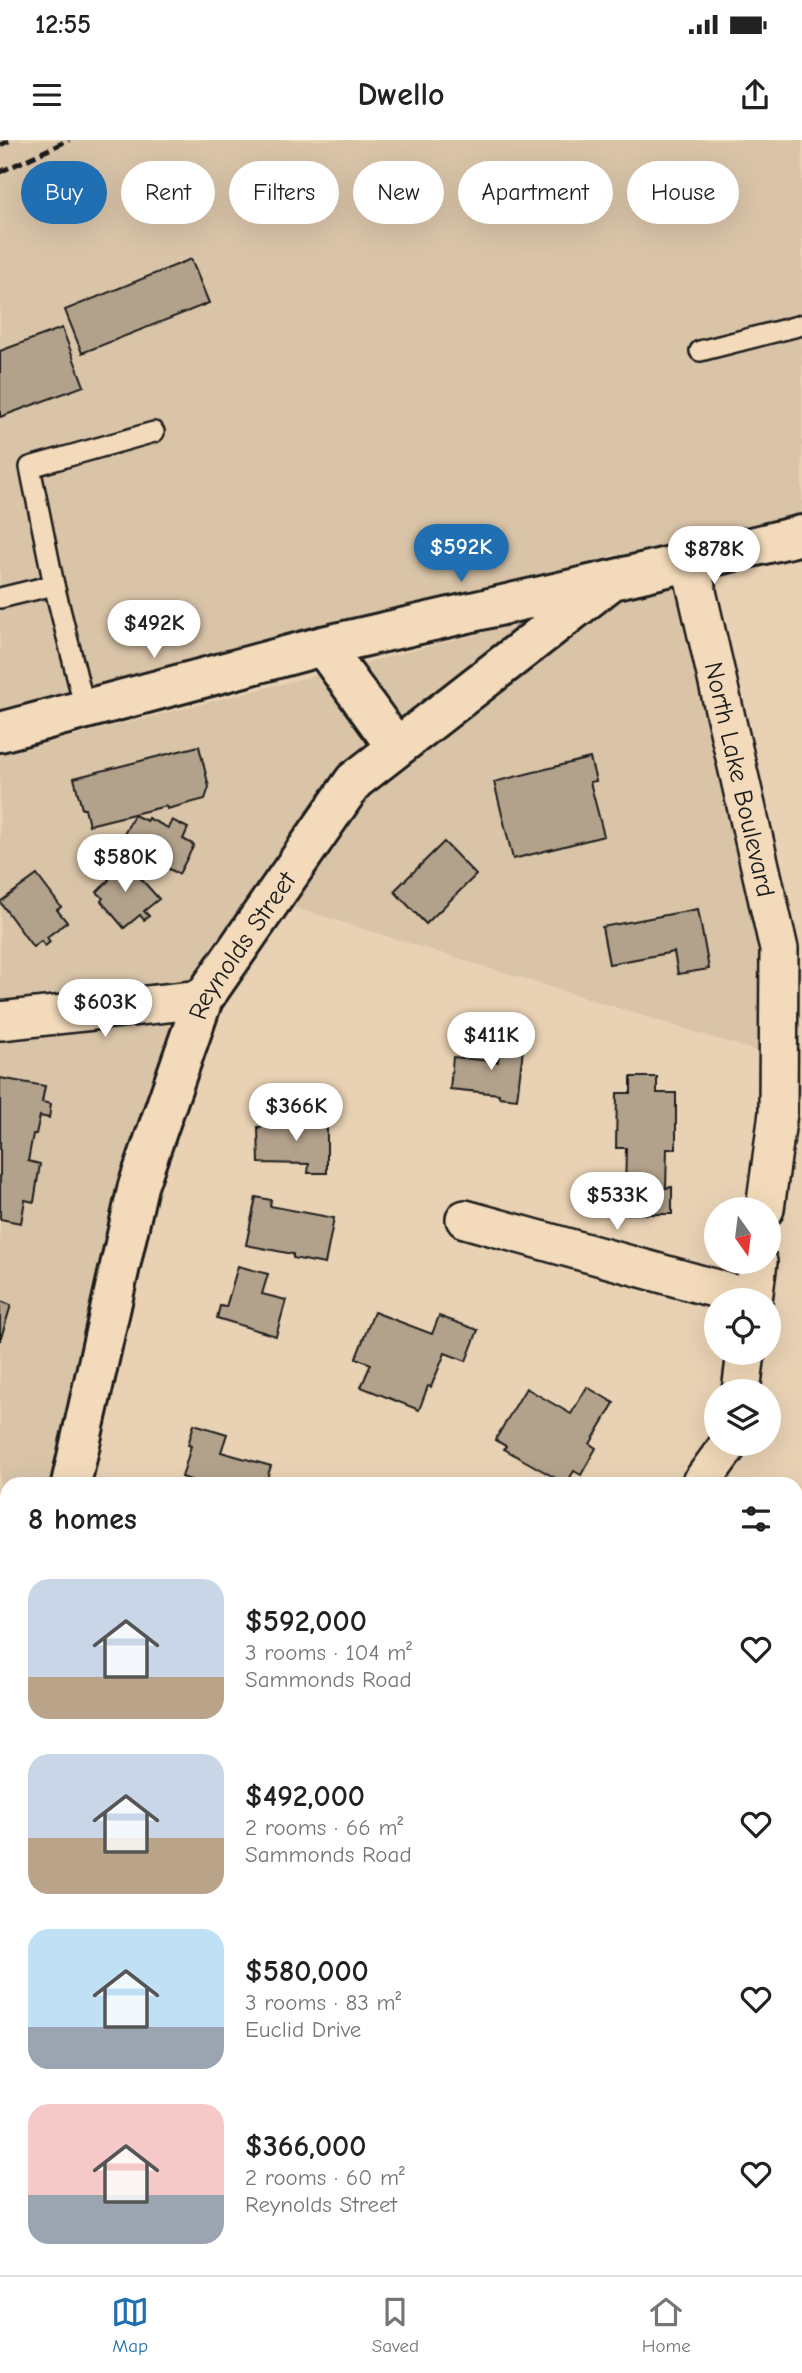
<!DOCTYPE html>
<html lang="en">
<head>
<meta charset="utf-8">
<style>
	:root { --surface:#fff; --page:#f6f6f6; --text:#222; --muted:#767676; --line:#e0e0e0; --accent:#1f6fb2 }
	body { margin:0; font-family:"Comic Neue",sans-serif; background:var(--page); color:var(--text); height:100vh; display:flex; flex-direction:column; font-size:26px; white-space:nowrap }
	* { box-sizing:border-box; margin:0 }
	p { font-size:23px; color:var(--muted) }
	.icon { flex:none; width:38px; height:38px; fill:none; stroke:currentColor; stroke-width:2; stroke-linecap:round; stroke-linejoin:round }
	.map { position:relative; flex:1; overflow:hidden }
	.sheet { position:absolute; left:0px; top:1337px; width:803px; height:798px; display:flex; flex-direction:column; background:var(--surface); border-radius:21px 21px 0 0; box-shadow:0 7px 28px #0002 }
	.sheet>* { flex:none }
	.banner { position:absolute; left:21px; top:21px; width:761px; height:63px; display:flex; gap:14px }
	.needle { width:46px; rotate:166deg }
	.fabs { position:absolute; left:704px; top:1057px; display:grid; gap:14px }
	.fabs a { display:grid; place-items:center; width:77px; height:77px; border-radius:50%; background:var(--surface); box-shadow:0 7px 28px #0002; font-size:35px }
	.price { position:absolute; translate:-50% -60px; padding:0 16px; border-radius:24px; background:#fff; color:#222; font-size:23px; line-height:46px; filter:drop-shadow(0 2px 4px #0008) }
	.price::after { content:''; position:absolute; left:50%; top:42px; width:21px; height:16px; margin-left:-10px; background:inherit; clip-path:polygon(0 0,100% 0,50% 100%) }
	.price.on { background:var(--accent); color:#fff }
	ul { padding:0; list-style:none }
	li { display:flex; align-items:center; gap:21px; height:175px; padding:0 28px }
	li span { display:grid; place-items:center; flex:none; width:196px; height:140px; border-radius:21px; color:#555 }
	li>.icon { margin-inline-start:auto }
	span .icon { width:84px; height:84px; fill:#fffc; stroke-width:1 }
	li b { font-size:30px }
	h2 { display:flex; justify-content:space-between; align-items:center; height:84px; padding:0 28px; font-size:30px }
	.pill { padding:0 24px; border-radius:32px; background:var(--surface); box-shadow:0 7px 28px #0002; font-size:24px; line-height:63px }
	.pill.on { background:var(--accent); color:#fff }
	.status { display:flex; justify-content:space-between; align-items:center; height:49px; padding:0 35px; background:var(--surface); direction:ltr }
	.status svg { height:19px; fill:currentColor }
	header { display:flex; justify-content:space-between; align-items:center; height:91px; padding:0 28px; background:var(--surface); font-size:32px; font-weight:800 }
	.tabs { display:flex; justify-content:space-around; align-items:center; height:98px; border-top:2px solid var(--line); background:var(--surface); font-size:19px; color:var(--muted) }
	.tabs a { display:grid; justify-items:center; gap:4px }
	.tabs .on { color:var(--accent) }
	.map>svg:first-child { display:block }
	.built { fill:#d9c4a8 }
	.water { fill:#9e8f7c; stroke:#6a6156; stroke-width:2 }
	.building { fill:#b3a28b; stroke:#1c1c1c; stroke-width:2 }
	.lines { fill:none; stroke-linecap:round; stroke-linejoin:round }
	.service-casing { stroke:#1c1c1c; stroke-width:24 }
	.minor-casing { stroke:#1c1c1c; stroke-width:42 }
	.tertiary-casing { stroke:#1c1c1c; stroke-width:44 }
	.secondary-casing { stroke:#1c1c1c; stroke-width:44 }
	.service { stroke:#f2daba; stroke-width:19 }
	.minor { stroke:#f2daba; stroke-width:37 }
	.tertiary { stroke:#f2daba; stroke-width:38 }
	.secondary { stroke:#f2daba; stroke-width:38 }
	.rail { stroke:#1c1c1c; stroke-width:5; stroke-dasharray:10 5; stroke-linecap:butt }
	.labels { text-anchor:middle; stroke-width:5; stroke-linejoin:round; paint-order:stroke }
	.street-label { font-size:26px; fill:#1c1c1c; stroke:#f2daba }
</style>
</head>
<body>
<div class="status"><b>12:55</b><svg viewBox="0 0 49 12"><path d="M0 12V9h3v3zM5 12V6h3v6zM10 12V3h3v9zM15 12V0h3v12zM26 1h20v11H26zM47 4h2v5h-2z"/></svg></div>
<header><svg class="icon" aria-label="menu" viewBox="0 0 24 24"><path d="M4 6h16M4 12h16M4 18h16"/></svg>Dwello<svg class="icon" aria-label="share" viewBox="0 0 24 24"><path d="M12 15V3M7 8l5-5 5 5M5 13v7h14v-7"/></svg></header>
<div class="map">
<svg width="802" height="2135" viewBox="0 0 802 2135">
	<rect width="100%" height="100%" fill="#e9d2b4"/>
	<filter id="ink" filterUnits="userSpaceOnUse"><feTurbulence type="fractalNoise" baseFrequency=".0143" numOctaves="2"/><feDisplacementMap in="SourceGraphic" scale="14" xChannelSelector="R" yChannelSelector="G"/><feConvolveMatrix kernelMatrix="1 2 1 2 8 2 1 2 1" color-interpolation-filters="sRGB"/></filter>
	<g filter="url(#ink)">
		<!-- built -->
		<g class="built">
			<polygon points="0,0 802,0 802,373 619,418 615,413 604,421 0,574"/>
			<polygon points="696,440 785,920 290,766 367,655 620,458"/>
			<polygon points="526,482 339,628 187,851 53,1344 7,1344 7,1550 0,1581 0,615"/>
			<polygon points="7,1700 7,2128 331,2128 331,2135 0,2135 0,1727"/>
		</g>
		<!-- water -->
		<polygon class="water" points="796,2015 802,2066 802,2135 509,2135 510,2128 796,2128"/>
		<!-- building -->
		<g class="building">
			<polygon points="191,119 209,163 82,213 65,170"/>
			<polygon points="62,188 84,246 0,277 0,211"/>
			<polygon points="199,606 209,647 205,659 167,669 166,666 89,685 85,669 82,669 74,638"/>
			<polygon points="590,618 596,641 590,642 604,696 513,719 494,642"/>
			<polygon points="134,675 147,681 148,678 168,688 172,680 188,688 183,699 194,705 179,734 165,727 164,730 130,713 132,710 119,704"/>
			<polygon points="444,702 476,735 426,784 394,751"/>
			<polygon points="111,718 127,737 134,731 159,759 144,771 149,776 144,780 140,775 124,788 101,761 103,758 97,752 109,740 99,728"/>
			<polygon points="37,735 61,767 57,770 67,782 47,797 50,802 45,806 41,801 33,807 0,762"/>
			<polygon points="698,769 709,829 678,834 674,812 609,824 602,787"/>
			<polygon points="501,898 524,901 517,959 499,957 499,954 450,949 453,917 498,922"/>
			<polygon points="631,937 657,937 657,953 676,953 676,1009 667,1009 666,1048 672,1047 672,1074 613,1074 613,1055 625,1055 626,1008 616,1008 617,953 631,953"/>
			<polygon points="0,938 45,946 42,962 51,964 49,978 40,976 36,994 33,994 28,1021 40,1024 34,1062 25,1060 21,1083 0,1079"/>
			<polygon points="291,974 319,974 319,985 327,985 327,1033 308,1033 309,1024 259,1023 258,987 291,986"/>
			<polygon points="256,1057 271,1060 270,1066 334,1078 325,1124 293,1118 293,1114 246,1105"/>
			<polygon points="238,1126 268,1134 262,1154 286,1160 276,1196 217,1178 220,1166 226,1167"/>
			<polygon points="0,1161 11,1165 0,1201"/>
			<polygon points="374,1172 432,1194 439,1176 478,1190 466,1221 445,1213 431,1247 428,1246 419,1270 361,1247 371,1224 356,1218"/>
			<polygon points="587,1247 614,1263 590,1304 596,1308 581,1335 574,1331 566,1344 504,1309 506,1306 495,1300 526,1248 571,1274"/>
			<polygon points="194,1284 227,1294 221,1312 271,1326 265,1344 196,1344 197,1342 182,1337 191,1306 188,1305"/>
		</g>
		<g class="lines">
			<defs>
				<g id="service">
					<polyline points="700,211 802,185"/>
					<polyline points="54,445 30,327 154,292"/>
					<polyline points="0,458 54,445 85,569"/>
				</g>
				<g id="minor">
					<path id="s1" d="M690 421 779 809 778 973 765 1069"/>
					<polyline points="0,881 203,859"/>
					<polyline points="465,1079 753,1159"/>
					<polyline points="753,1160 758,1122"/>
					<polyline points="741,1251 746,1213"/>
					<polyline points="700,1344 729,1304"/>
					<polyline points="796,1503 802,1512"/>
					<polyline points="796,1564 802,1567"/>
					<polyline points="333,2135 334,2128"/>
				</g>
				<g id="tertiary">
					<polyline points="323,506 396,607"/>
					<polyline points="0,592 323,506 612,440"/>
				</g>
				<g id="secondary">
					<path id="s2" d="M71 1344 138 1046 203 859 354 641 612 440 802 395"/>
					<polyline points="0,1656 7,1629"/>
				</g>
			</defs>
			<!-- service casing -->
			<use href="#service" class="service-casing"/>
			<!-- minor casing -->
			<use href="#minor" class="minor-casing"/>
			<!-- tertiary casing -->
			<use href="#tertiary" class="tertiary-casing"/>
			<!-- secondary casing -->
			<use href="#secondary" class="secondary-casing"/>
			<!-- service -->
			<use href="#service" class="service"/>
			<!-- minor -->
			<use href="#minor" class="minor"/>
			<!-- tertiary -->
			<use href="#tertiary" class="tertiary"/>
			<!-- secondary -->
			<use href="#secondary" class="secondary"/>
			<!-- rail -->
			<g class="rail">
				<polyline points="0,5 11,0"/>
				<polyline points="0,32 69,0"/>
			</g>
		</g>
	</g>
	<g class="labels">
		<!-- street labels -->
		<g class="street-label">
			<text dy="9" stroke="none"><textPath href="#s1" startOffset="224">North Lake Boulevard</textPath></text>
			<text dy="9" stroke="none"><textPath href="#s2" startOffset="569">Reynolds Street</textPath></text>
		</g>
	</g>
</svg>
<div class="fabs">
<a><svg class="needle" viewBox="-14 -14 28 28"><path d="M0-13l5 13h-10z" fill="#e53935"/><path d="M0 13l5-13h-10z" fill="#767676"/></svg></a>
<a><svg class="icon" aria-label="locate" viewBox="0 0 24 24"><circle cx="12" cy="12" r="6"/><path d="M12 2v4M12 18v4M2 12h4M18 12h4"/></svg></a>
<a><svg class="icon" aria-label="layers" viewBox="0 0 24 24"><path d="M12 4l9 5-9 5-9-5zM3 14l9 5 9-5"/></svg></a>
</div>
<b class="price on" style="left:461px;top:444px">$592K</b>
<b class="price" style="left:714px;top:446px">$878K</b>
<b class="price" style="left:154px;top:520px">$492K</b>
<b class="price" style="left:125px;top:754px">$580K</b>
<b class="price" style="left:105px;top:899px">$603K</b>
<b class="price" style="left:491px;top:932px">$411K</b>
<b class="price" style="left:296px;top:1003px">$366K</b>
<b class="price" style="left:617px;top:1092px">$533K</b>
<div class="banner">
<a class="pill on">Buy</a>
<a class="pill">Rent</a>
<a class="pill">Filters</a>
<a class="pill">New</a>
<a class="pill">Apartment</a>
<a class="pill">House</a>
</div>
<section class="sheet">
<h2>8 homes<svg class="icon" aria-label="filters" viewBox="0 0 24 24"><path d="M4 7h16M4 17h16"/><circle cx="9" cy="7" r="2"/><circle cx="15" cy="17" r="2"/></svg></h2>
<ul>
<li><span style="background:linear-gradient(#c9d6e8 70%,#b9a48a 0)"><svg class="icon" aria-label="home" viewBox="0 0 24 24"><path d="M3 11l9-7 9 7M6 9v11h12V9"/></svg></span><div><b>$592,000</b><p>3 rooms · 104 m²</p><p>Sammonds Road</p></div><svg class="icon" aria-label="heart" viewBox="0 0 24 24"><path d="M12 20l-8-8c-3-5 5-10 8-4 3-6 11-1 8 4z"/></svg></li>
<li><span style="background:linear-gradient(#c9d6e8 60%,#b9a48a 0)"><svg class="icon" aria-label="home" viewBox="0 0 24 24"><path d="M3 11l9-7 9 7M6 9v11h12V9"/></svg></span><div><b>$492,000</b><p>2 rooms · 66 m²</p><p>Sammonds Road</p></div><svg class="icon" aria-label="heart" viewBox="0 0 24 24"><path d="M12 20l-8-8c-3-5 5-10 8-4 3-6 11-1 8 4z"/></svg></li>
<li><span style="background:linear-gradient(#bfe0f5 70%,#9aa5b1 0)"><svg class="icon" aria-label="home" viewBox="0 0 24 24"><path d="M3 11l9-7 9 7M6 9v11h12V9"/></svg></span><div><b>$580,000</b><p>3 rooms · 83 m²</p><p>Euclid Drive</p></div><svg class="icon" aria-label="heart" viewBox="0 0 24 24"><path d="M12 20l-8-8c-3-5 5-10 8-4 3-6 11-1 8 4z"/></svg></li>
<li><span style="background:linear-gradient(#f6c9c9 65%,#9aa5b1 0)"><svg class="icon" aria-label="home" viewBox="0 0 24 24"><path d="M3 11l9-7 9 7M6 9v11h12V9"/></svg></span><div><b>$366,000</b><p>2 rooms · 60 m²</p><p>Reynolds Street</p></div><svg class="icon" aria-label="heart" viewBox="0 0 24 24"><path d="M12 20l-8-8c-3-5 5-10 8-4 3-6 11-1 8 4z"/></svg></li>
</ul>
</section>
</div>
<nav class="tabs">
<a class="on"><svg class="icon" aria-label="map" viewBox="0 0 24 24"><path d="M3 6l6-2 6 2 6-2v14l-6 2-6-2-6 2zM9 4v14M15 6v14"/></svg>Map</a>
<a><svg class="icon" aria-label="saved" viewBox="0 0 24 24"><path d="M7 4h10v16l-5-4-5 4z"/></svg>Saved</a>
<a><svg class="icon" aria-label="home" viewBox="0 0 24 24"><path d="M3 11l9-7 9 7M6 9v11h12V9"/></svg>Home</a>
</nav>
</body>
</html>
